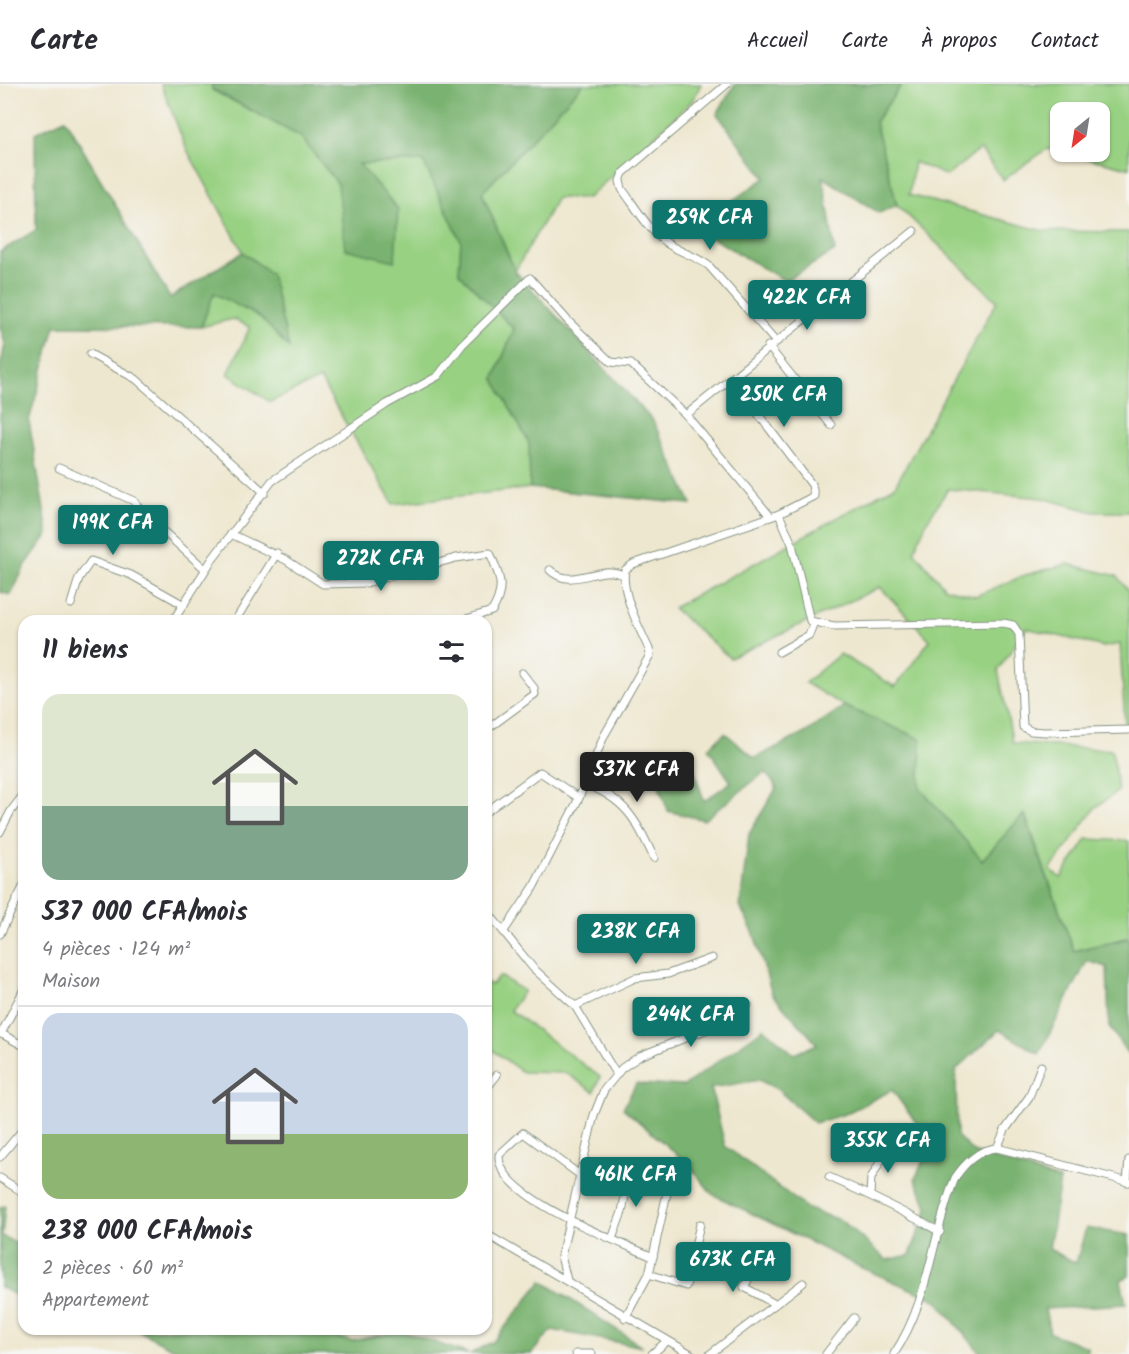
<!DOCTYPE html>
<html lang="fr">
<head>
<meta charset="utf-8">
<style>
	:root { --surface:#fff; --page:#f2f2f3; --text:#2b2b33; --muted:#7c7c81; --line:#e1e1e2; --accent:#0f766e }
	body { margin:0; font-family:Kalam,sans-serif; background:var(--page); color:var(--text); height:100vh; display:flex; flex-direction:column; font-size:22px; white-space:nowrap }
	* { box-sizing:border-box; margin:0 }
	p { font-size:20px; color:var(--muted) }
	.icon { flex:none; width:33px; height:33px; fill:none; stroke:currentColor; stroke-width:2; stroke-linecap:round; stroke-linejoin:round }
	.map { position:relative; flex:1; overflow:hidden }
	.panel { position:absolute; left:18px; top:531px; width:474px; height:720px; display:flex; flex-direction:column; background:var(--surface); border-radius:18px; box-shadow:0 2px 4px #0004 }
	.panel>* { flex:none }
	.needle { width:39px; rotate:210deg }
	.controls { position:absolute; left:1050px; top:18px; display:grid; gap:12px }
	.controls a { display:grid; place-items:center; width:60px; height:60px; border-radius:12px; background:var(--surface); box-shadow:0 2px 4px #0004; font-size:30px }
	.price { position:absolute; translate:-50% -51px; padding:0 14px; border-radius:6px; background:var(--accent); color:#fff; font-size:20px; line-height:39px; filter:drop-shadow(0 2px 3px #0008) }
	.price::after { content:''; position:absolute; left:50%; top:36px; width:18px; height:14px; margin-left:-9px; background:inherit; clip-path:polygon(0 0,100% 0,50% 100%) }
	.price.current { background:#222; color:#fff }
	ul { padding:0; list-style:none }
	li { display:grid; align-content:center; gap:12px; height:318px; padding:0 24px }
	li+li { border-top:2px solid var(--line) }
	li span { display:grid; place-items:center; height:186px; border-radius:18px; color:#555 }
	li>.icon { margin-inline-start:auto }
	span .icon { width:108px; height:108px; fill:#fffc; stroke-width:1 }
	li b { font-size:26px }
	h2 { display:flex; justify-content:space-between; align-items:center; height:72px; padding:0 24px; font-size:26px }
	header { display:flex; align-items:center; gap:36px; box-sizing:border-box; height:84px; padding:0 30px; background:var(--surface); border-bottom:2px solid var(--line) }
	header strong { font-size:28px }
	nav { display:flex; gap:33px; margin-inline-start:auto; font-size:21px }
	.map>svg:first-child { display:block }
	.green { fill:#99d183; stroke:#5c875c; stroke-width:1.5; fill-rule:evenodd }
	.forest { fill:#7ab371; stroke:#4c7852; stroke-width:1.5; fill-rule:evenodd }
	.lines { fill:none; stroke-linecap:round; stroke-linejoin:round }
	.minor-casing { stroke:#869282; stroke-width:9 }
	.minor { stroke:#fff; stroke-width:7 }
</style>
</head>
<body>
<header>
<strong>Carte</strong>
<nav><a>Accueil</a><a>Carte</a><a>À propos</a><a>Contact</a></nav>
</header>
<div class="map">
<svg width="1129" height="1270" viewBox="0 0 1129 1270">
	<rect width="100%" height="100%" fill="#f6f6f2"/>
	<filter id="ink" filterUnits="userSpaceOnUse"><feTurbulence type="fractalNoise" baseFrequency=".0167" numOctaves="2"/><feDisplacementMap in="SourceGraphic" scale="12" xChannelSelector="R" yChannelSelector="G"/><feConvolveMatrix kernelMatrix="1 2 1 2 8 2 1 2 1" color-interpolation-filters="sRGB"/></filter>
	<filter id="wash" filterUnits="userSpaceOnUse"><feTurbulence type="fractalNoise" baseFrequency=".008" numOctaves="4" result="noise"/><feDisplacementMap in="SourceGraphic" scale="24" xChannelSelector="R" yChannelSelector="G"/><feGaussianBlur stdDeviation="1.35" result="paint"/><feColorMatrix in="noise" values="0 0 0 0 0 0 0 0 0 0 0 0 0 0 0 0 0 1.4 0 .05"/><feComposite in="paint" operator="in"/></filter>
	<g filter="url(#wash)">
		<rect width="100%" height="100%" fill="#eee7cf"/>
		<!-- green -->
		<g class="green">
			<polygon points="161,0 212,0 212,6 301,53 338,100 358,80 423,77 461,157 459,189 514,245 494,295 529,359 530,404 393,420 320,295 270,318 228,290 250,243 233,235 201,243 214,209 260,233 288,263 271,191 243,168 186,64"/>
			<polygon points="583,0 701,0 693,16 588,114 557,114 515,187 482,109"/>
			<path d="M902 0H1129V84L1047 65 1003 96 980 65 947 92 914 78 909 111 1044 147 1129 148V428H1094L1042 414 948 405 927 437 914 467 945 504 976 512 1025 491 1068 480 1117 492 1129 508V640H1125L1120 560 1104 563 1026 544 998 586 1013 659 1112 666 1118 707 1095 724 1050 786 1061 794 1087 755 1129 757V853L1074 867 1025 730 982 776 844 622 805 599 840 570 895 603 930 556 880 503 730 574 673 524 895 402 997 217 897 121 875 38ZM1060 28H1100V68H1060Z"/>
			<polygon points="500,892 524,907 510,926 600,993 594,1008 566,989 522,988 486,961 486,898 491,901"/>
		</g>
		<!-- forest -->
		<g class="forest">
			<polygon points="212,0 583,0 482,109 515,187 653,337 692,420 530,404 529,359 494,295 514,245 459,189 461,157 423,77 359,80 398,125 395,177 345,165 338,100 301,53 212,5"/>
			<polygon points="735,0 902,0 875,38 897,121 879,129 823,93 835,167 785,197 694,143 765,94 717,30"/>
			<polygon points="65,35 170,214 243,168 271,190 289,264 260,233 214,209 201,243 55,242 29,337 48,450 25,482 11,511 0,508 0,284 5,260 0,243 0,168 36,146 35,49"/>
			<path d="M844 622 921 655 920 704 982 776 1024 730 1074 867 1129 854V972L1109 942 1107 883 1087 877 1039 970 999 946 956 986 957 1052 973 1068 1060 1096 1049 1165 1076 1179 1086 1144 1129 1151V1192L1121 1196 1126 1220 1045 1225 1050 1249 1087 1263V1270H981L936 1216 862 1184 712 1110 689 1081 623 1024 636 1000 684 1002 764 944 794 970 817 960 772 910 754 850 740 822 749 750 777 703 765 688 704 736 668 727 651 679 687 663 704 717 731 698 708 664 725 649 755 674 805 649ZM759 996 777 1005 815 1039 845 1030 892 1006 931 1059 915 1095 928 1124 910 1171 887 1176 842 1137 808 1125 725 1062 711 1004Z"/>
			<polygon points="5,1122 2,1152 24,1164 24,1215 0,1203 0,1124"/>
			<polygon points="542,1197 643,1263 552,1246 531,1270 470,1270 493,1258"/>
			<polygon points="136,1245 252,1245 271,1252 279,1245 305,1245 351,1257 402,1247 469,1270 183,1270"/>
		</g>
	</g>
	<g filter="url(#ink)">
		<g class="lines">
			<defs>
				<g id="minor">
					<path d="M727 0 623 89 620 97 622 105C635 122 647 144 664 157 677 168 695 171 709 182L775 257"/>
					<polyline points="768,262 831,341"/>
					<polyline points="90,270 136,295 265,409"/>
					<polyline points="686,331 914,147"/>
					<polyline points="59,384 134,417 140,426 205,485"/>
					<polyline points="779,430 792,460 810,537 834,542 1003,539 1013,541 1019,550 1023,643 1031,647 1045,648 1129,646"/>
					<path d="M231 450 286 476 323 500 367 499 456 474 490 469C500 492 506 504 492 527L460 537"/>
					<path d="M550 486C566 502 586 490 605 488 611 487 618 489 624 491"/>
					<polyline points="71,520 79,494 91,477 131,491 184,521"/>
					<polyline points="173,537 213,474 272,397 387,320 438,292 462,261 530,194 568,237 611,278 631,280 686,331 770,432"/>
					<polyline points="235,537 277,469"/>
					<polyline points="779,568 809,551 814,538"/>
					<polyline points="486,646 535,610 534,604 522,589"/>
					<path d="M585 700C626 715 636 736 654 774"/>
					<polyline points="486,728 540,688 579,714"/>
					<polyline points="0,748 11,727 24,710"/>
					<polyline points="486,826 533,884 575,922 616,990"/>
					<path d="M504 847 533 804 579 714 604 652 650 571 649 565C640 546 620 507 625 486L633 480 779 430 814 412 812 401 731 294"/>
					<polyline points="0,850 24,801"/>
					<polyline points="575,922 635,894 668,890 712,874"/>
					<polyline points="0,949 24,962"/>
					<polyline points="1,950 24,905"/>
					<polyline points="486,1005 497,991"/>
					<polyline points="997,1064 1005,1046 1029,1013 1041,982"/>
					<polyline points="0,1073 24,1044"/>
					<path d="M580 1091 523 1049 499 1071C496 1113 620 1158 653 1173"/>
					<path d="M829 1093C867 1110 903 1127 940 1148"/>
					<polyline points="0,1094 24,1109"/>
					<polyline points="1127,1098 1129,1076"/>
					<polyline points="870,1111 871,1094 887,1066"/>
					<polyline points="486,1150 691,1270"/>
					<polyline points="612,1155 622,1128 630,1085"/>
					<polyline points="758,1178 744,1203 775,1220"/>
					<polyline points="649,1190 686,1202 700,1140"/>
					<polyline points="567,1196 561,1172 594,1031 604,1006 622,984 640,972 710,944 748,921"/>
					<polyline points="625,1234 649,1190 669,1100"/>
					<polyline points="576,1270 592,1270"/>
					<polyline points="652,1270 667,1257"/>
					<polyline points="710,1270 803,1199"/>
					<polyline points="826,1270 854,1234"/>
					<path d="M894 1270C930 1216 931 1153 955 1094 964 1080 979 1065 997 1064L1129 1098"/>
				</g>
			</defs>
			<!-- minor casing -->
			<use href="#minor" class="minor-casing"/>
			<!-- minor -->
			<use href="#minor" class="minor"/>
		</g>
	</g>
</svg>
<div class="controls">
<a><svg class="needle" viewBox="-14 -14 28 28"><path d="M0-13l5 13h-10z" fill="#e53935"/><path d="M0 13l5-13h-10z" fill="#7c7c81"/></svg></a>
</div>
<b class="price" style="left:710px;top:167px">259K CFA</b>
<b class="price" style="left:807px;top:247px">422K CFA</b>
<b class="price" style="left:784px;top:344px">250K CFA</b>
<b class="price" style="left:113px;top:472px">199K CFA</b>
<b class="price" style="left:381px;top:508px">272K CFA</b>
<b class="price current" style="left:637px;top:719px">537K CFA</b>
<b class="price" style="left:636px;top:881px">238K CFA</b>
<b class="price" style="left:691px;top:964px">244K CFA</b>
<b class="price" style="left:888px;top:1090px">355K CFA</b>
<b class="price" style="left:636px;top:1124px">461K CFA</b>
<b class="price" style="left:733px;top:1209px">673K CFA</b>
<section class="panel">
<h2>11 biens<svg class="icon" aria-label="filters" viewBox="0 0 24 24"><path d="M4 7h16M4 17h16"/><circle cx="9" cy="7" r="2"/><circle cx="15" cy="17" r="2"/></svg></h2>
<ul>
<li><span style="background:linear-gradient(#dfe7d0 60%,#7fa58c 0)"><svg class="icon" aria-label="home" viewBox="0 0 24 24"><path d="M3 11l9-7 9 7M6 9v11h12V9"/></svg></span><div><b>537 000 CFA/mois</b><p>4 pièces · 124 m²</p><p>Maison</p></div></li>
<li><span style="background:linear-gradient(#c9d6e8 65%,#8fb573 0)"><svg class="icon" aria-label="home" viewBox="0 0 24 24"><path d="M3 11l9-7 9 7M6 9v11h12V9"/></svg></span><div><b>238 000 CFA/mois</b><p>2 pièces · 60 m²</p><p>Appartement</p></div></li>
</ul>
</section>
</div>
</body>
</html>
